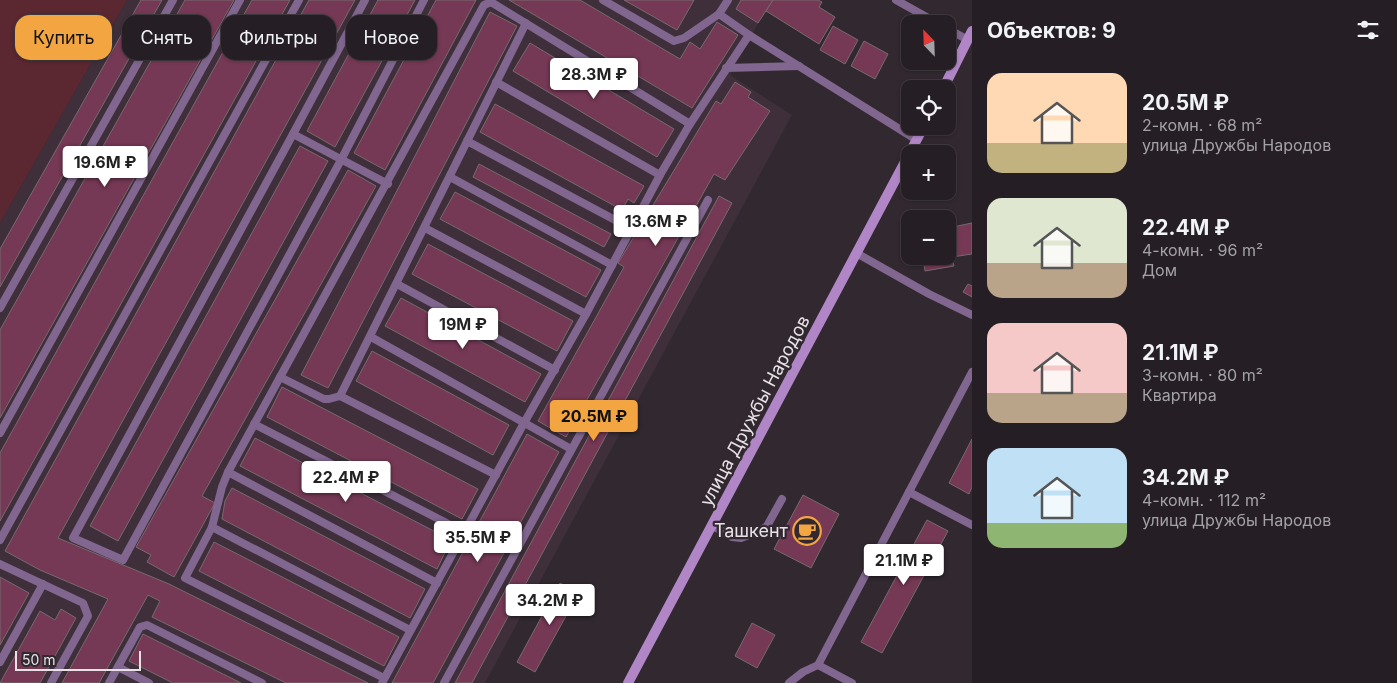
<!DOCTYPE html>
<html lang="ru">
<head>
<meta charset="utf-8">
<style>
	:root { --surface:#251e24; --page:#2d272c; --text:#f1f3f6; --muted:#a3a2a6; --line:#423c41; --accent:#f2a541 }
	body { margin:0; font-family:Inter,sans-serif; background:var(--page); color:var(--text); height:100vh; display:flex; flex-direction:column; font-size:19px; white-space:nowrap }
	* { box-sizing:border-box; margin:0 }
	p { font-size:16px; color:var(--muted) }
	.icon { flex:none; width:28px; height:28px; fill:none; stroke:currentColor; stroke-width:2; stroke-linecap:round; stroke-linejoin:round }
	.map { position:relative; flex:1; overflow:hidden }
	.drawer { display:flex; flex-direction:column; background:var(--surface); width:425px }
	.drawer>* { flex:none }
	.banner { position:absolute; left:15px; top:15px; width:475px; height:45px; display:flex; gap:10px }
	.needle { width:32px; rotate:337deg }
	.buttons { position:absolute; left:901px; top:15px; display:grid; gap:10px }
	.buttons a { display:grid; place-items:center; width:55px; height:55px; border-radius:10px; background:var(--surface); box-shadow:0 1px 4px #0004,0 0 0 1px var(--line); font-size:25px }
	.scale { position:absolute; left:15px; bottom:12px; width:126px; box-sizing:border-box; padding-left:5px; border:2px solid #e8e2e7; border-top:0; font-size:14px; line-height:18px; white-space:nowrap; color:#e8e2e7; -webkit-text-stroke:4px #312830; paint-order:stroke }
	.price { position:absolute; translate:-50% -42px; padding:0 11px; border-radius:5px; background:#fff; color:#222; font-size:16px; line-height:32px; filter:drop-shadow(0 1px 2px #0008) }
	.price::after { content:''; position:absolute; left:50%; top:30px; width:15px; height:11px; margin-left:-8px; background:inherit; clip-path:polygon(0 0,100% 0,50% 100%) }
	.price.selected { background:var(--accent); color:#111 }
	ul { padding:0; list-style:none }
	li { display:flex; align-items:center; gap:15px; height:125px; padding:0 15px }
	li span { display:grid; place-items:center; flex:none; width:140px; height:100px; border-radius:15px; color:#555 }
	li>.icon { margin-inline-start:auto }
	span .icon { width:60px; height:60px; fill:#fffc; stroke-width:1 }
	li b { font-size:21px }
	h2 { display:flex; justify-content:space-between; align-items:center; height:60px; padding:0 15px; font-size:21px }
	.pill { padding:0 18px; border-radius:15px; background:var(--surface); box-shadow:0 1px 4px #0004,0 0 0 1px var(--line); font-size:18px; line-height:45px }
	.pill.selected { background:var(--accent); color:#111 }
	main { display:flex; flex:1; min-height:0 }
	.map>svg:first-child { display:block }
	.built { fill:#3e2f3b }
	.green { fill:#5b2730 }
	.building { fill:#753855; stroke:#776a6f }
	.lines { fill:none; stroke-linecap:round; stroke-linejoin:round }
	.service { stroke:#81668f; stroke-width:8 }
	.secondary { stroke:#b186c7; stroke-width:10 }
	.labels { text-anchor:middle; stroke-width:4.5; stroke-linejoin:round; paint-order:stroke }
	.street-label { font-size:18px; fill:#e8e2e7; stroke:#312830 }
	.poi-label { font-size:18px; fill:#e8e2e7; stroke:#312830; text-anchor:end }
</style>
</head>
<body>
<main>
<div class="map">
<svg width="972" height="683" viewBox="0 0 972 683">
	<rect width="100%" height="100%" fill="#312830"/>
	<!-- built -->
	<polygon class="built" points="127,0 771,0 730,75 792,115 485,683 0,683 0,223"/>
	<!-- green -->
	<polygon class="green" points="0,0 127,0 0,223"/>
	<!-- building -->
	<g class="building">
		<polygon points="141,0 162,0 0,287 0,249"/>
		<polygon points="185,0 234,0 0,418 0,330"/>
		<polygon points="252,0 290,0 0,521 0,453"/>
		<polygon points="309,0 355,0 58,538 169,584 368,683 286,683 152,617 160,601 148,595 99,683 62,683 108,599 40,570 5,551"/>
		<polygon points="378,0 415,0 335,147 307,131"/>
		<polygon points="436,0 476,0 385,170 354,153"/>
		<polygon points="509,0 580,0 680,59 690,42 700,49 717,22 738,35 692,108"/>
		<polygon points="624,0 694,0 677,30"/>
		<polygon points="741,0 773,0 758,23 736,9"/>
		<polygon points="773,0 818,0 822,2 819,7 835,17 819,44 766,11"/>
		<polygon points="490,12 517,26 328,388 301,375"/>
		<polygon points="833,26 858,40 845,64 820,50"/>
		<polygon points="864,41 888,54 875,79 851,66"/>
		<polygon points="530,43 674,129 657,157 513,71"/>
		<polygon points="735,82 751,92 748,97 770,111 725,180 714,174 566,437 538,421 624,267 618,263 716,101 721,104"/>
		<polygon points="495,104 644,186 634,203 628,199 622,210 480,132"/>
		<polygon points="300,146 328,161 118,541 90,526"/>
		<polygon points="479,164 611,234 604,247 473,177"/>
		<polygon points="348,170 376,186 202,496 215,503 174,577 147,562 151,555 136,547"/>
		<polygon points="455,192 601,270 586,297 440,219"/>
		<polygon points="719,196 732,203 472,683 455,683"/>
		<polygon points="972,223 972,254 952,257 954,266 925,271 923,256 948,256 948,228"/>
		<polygon points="428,244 573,321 557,351 412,274"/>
		<polygon points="968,284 972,286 972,297 963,292"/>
		<polygon points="401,298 541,374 525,402 385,326"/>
		<polygon points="372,351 509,425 493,455 356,381"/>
		<polygon points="282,387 478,489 462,519 267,417"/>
		<polygon points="527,434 559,452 433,683 392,683"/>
		<polygon points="255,438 451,540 437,569 240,466"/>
		<polygon points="972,439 972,487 969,494 949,483"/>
		<polygon points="232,488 425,589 410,618 222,519 225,501"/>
		<polygon points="803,495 839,514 811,568 774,549"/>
		<polygon points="927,520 948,531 882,653 861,642"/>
		<polygon points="214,542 399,637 384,666 199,571"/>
		<polygon points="0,577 29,593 0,645"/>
		<polygon points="560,583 587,598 579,612 571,607 535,672 517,662"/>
		<polygon points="61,609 76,618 40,683 0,683 40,611 55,620"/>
		<polygon points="752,623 775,635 757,668 735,656"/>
		<polygon points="143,634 241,683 173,683 129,661"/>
	</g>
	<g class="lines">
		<!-- service -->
		<g class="service">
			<polyline points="365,0 293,134 73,538 123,560 341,160 424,0"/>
			<polyline points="603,0 674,41 684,38 719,14"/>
			<polyline points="728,0 719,14 749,35"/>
			<polyline points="896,0 939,24"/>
			<polyline points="948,29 968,40"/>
			<polyline points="726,68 799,66"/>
			<polyline points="496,82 660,175"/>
			<polyline points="293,134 388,184"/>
			<polyline points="467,141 630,228"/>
			<polyline points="450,177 612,265"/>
			<polyline points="425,228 586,314"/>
			<polyline points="858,254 929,294 972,315"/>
			<polyline points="397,284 555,370"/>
			<polyline points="0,308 173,0"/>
			<polyline points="371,337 571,449"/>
			<polyline points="280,377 324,399 329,399 340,396 496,475"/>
			<polyline points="340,396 526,23"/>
			<polyline points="254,424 464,532"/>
			<polyline points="0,433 240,0"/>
			<polyline points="228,472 222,487 212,527 185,578 384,678"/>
			<polyline points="909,492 972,525"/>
			<polyline points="713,526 732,537 741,538 760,531 767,526 782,499"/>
			<polyline points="212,527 410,630"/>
			<polyline points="0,540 299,0"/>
			<polyline points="0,564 83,603 88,616 51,683"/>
			<polyline points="437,583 228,472 484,5 491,2 690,124"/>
			<polyline points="0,662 43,584"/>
			<polyline points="118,667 149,683"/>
			<polyline points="109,683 140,627 147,625 262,683"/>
			<polyline points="382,683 524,423 586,314 660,175 690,124 749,35 917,140"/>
			<polyline points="444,683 708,200"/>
			<polyline points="789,683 803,672 818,665"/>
			<polyline points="852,683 818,665 972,372"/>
		</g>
		<!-- secondary -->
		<g class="secondary">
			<polyline points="943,89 972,31"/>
			<polyline points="628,683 924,126"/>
		</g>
	</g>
	<!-- icons -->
	<defs>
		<symbol id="cafe-ring" viewBox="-11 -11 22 22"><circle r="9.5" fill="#312830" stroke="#f2a541" stroke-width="1.5"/><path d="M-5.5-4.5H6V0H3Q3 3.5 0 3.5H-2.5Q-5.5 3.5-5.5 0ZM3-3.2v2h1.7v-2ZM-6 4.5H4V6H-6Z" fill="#f2a541"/></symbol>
	</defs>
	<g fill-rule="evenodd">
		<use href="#cafe-ring" x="791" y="515" width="32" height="32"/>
	</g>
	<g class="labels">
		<!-- street labels -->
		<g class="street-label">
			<text transform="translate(755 411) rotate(-62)" y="6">улица Дружбы Народов</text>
		</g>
		<!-- poi labels -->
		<g class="poi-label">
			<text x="788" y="537">Ташкент</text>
		</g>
	</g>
</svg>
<div class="buttons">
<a><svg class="needle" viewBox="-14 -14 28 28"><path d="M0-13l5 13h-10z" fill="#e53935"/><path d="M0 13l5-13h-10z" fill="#a3a2a6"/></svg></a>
<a><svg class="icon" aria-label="locate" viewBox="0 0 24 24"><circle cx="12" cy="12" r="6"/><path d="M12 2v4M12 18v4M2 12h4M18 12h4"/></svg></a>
<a>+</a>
<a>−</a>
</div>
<div class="scale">50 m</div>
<b class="price" style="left:594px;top:100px">28.3M ₽</b>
<b class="price" style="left:105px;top:188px">19.6M ₽</b>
<b class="price" style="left:656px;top:247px">13.6M ₽</b>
<b class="price" style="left:463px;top:350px">19M ₽</b>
<b class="price selected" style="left:594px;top:442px">20.5M ₽</b>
<b class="price" style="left:346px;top:503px">22.4M ₽</b>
<b class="price" style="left:478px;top:563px">35.5M ₽</b>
<b class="price" style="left:904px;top:586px">21.1M ₽</b>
<b class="price" style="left:550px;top:626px">34.2M ₽</b>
<div class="banner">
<a class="pill selected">Купить</a>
<a class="pill">Снять</a>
<a class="pill">Фильтры</a>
<a class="pill">Новое</a>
</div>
</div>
<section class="drawer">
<h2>Объектов: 9<svg class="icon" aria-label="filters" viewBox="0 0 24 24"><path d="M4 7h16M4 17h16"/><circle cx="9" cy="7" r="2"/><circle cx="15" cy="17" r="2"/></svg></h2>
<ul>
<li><span style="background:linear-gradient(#ffd9b3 70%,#c2b280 0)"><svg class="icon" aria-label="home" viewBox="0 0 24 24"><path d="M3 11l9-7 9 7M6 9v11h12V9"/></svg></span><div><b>20.5M ₽</b><p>2-комн. · 68 m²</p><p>улица Дружбы Народов</p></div></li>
<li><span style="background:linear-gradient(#dfe7d0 65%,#b9a48a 0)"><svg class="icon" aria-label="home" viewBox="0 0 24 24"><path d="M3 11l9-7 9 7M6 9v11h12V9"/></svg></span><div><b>22.4M ₽</b><p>4-комн. · 96 m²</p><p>Дом</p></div></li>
<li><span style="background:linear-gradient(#f6c9c9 70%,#b9a48a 0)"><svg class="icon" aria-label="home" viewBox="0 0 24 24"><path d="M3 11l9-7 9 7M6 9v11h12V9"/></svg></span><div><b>21.1M ₽</b><p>3-комн. · 80 m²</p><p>Квартира</p></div></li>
<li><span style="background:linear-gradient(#bfe0f5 75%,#8fb573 0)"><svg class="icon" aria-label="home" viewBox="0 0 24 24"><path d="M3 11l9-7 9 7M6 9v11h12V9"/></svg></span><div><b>34.2M ₽</b><p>4-комн. · 112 m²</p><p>улица Дружбы Народов</p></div></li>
</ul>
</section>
</main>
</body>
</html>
